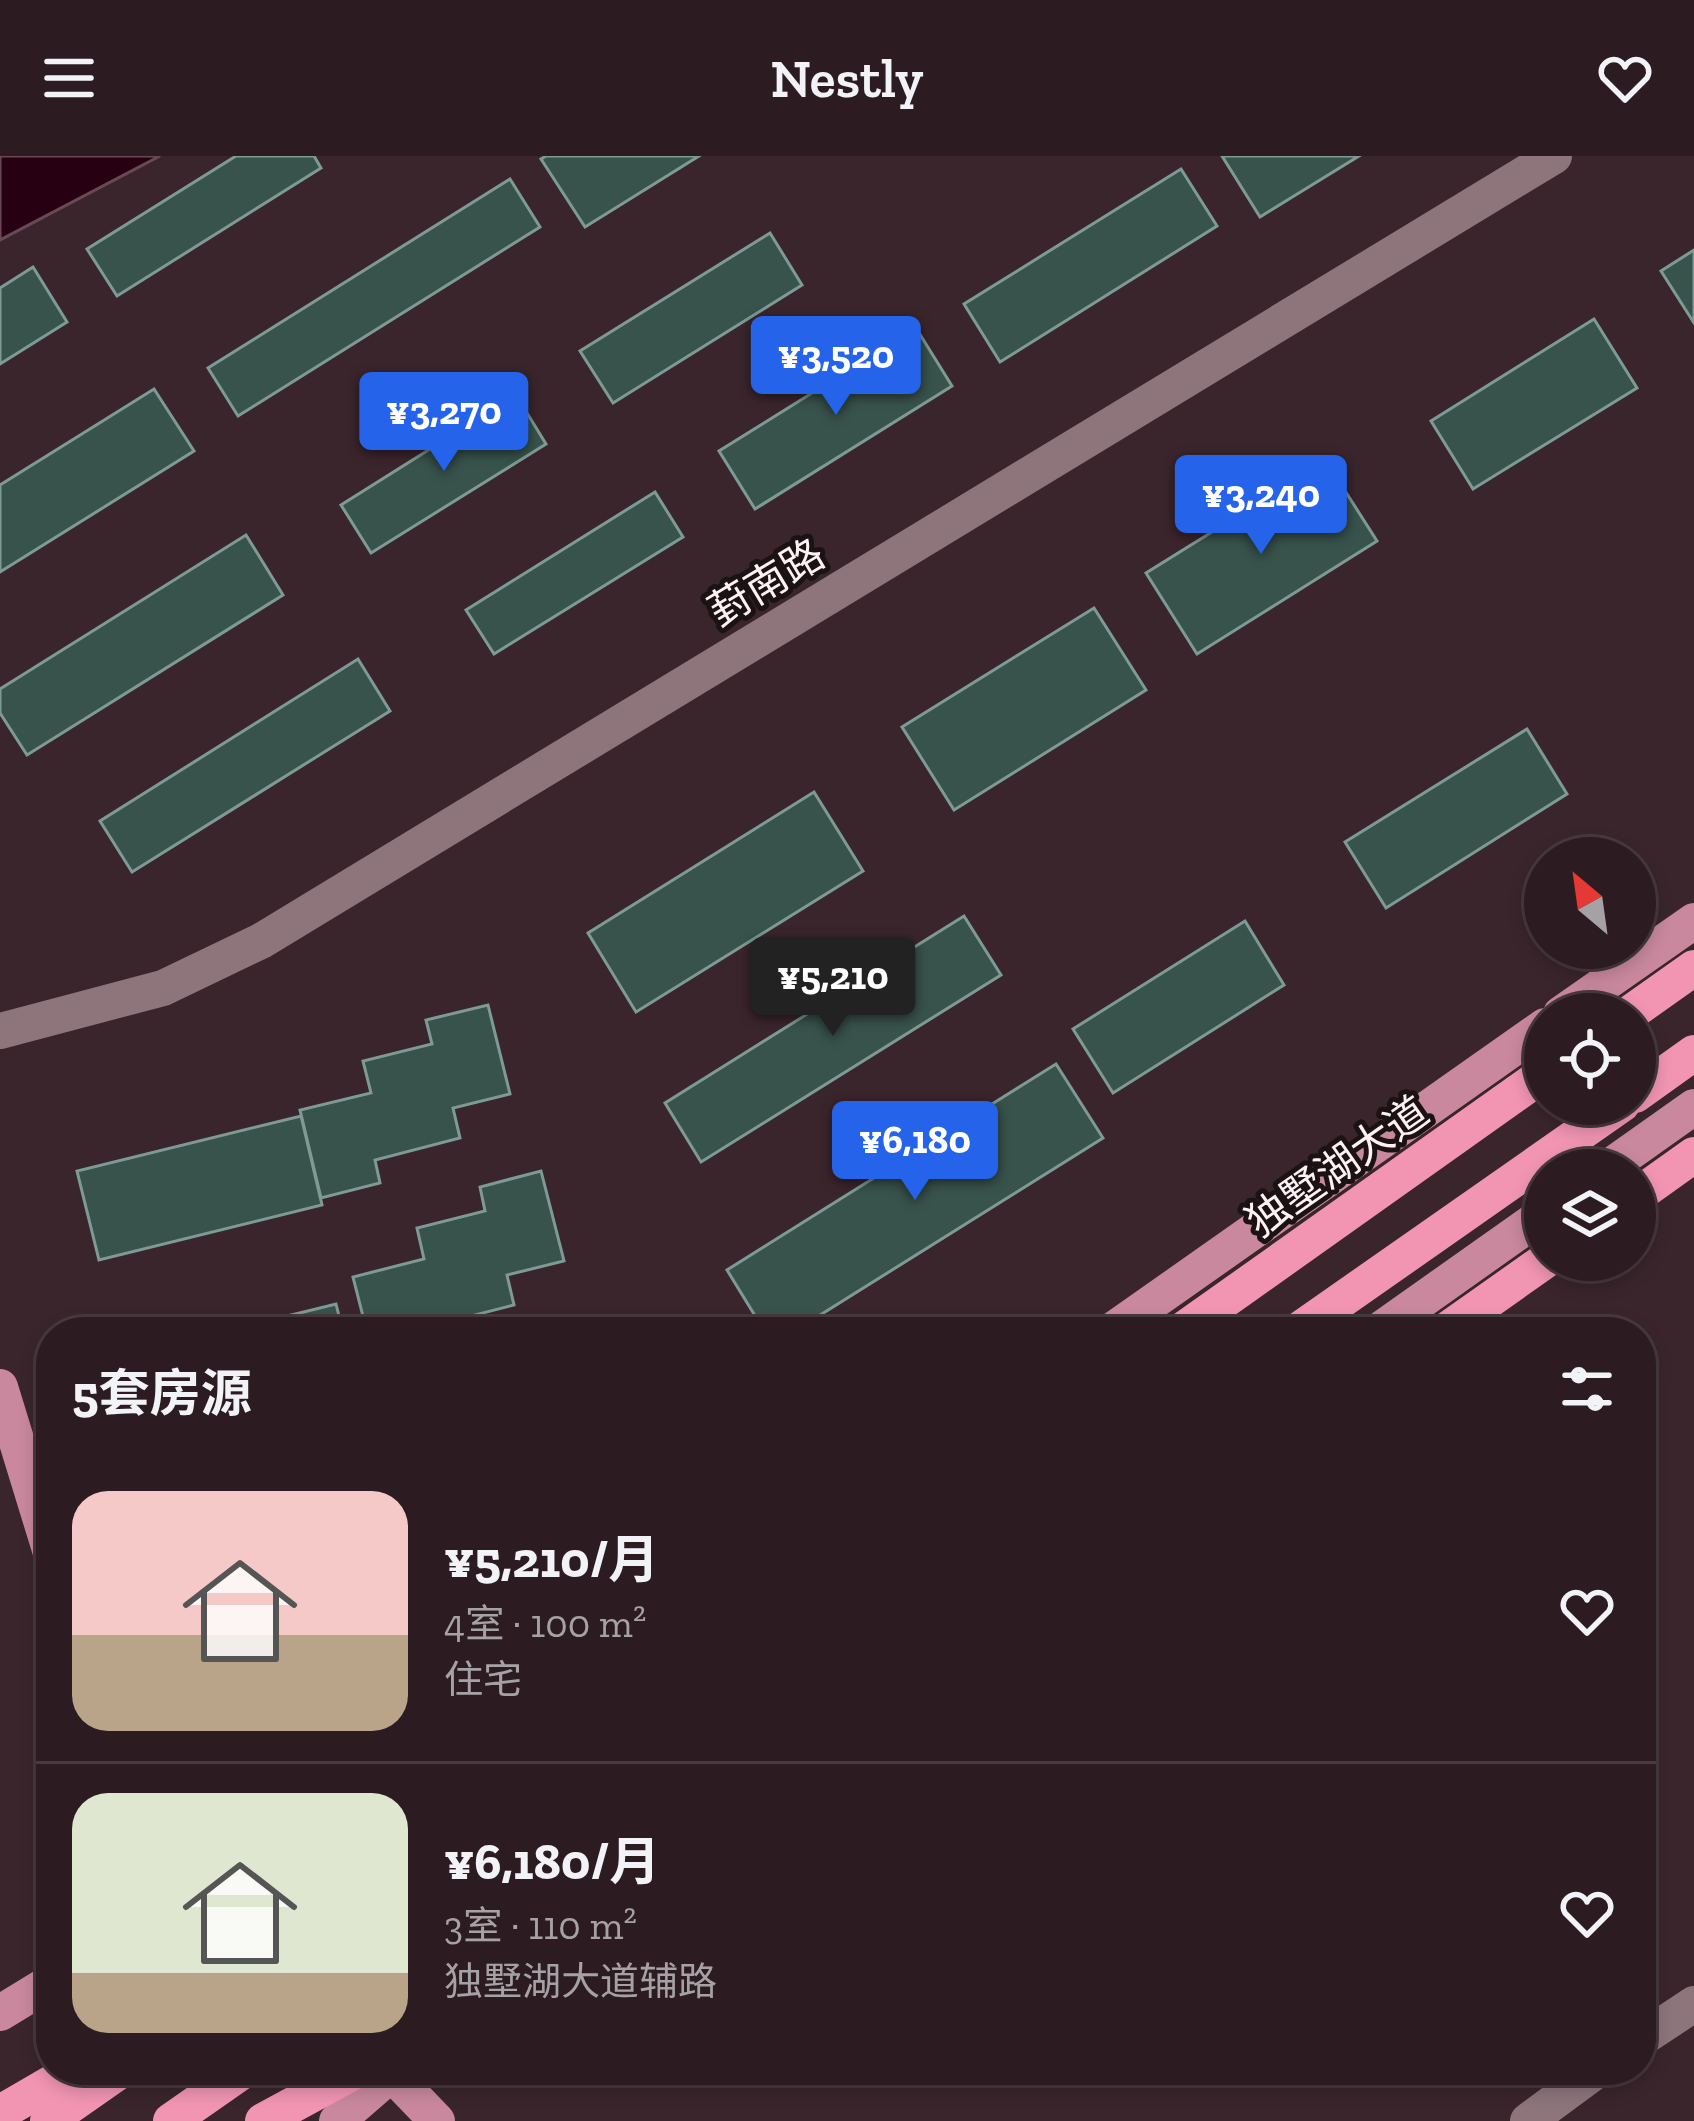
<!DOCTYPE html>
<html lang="zh">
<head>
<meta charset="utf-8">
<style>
	:root { --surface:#2c1c21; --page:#38292e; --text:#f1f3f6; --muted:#a6a1a5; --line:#483a3f; --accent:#2563eb }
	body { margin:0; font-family:"Zilla Slab","Noto Sans SC",serif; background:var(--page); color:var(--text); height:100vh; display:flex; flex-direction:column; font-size:45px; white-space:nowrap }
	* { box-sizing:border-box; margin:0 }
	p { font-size:39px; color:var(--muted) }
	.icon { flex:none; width:66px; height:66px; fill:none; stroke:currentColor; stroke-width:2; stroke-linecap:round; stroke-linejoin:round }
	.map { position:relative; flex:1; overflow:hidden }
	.side { position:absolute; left:36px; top:1161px; width:1620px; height:768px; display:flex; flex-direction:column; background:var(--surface); border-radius:48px; box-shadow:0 6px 18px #0003,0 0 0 3px var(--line) }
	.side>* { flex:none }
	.needle { width:78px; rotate:331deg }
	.buttons { position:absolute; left:1524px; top:681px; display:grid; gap:24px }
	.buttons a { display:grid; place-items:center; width:132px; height:132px; border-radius:50%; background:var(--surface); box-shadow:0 6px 18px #0003,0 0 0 3px var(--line); font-size:60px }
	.price { position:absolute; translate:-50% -102px; padding:0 27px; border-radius:12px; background:var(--accent); color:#fff; font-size:39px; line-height:78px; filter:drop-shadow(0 3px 6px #0008) }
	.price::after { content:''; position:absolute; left:50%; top:72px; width:36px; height:27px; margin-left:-18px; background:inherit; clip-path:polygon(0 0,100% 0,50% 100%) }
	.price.selected { background:#222; color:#fff }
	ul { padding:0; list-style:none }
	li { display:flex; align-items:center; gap:36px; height:300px; padding:0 36px }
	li+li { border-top:3px solid var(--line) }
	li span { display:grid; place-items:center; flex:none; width:336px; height:240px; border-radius:36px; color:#555 }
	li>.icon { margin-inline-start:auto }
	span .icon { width:144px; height:144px; fill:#fffc; stroke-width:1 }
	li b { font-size:51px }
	h2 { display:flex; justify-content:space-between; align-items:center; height:144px; padding:0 36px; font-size:51px }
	header { display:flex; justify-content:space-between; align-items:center; height:156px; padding:0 36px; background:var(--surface); font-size:54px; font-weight:600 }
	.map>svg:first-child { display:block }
	.water { fill:#270111; stroke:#684955; stroke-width:3 }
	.building { fill:#38524c; stroke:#7e9a94; stroke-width:3 }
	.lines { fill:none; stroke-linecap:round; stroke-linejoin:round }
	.minor { stroke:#8e757c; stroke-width:36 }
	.major { stroke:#c9889d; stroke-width:36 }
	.highway { stroke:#f195b3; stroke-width:36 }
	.labels { text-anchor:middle; stroke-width:10; stroke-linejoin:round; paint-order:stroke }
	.street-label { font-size:42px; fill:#fef0f4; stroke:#1b1214 }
</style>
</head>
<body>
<header><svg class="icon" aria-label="menu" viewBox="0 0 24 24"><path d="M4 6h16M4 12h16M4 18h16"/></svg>Nestly<svg class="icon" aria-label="heart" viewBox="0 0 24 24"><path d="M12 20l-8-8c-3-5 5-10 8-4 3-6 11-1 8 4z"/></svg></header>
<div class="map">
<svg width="1694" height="1965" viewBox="0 0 1694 1965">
	<rect width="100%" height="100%" fill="#3a252c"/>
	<!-- water -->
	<polygon class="water" points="0,0 160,0 0,84"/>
	<!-- building -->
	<g class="building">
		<polygon points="236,0 314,0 321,12 117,140 87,93"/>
		<polygon points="546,0 699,0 585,71 541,3"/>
		<polygon points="1222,0 1359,0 1260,61"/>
		<polygon points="1181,13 1217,70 1000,206 964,148"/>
		<polygon points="510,23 540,71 238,260 208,212"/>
		<polygon points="770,77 802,129 613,247 580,195"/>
		<polygon points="1694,94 1694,167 1661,115"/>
		<polygon points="33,111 67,166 0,208 0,132"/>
		<polygon points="1594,163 1637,232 1473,333 1431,265"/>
		<polygon points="916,172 952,230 755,353 719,295"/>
		<polygon points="154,233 194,295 0,416 0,329"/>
		<polygon points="516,239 546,288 371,397 341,349"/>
		<polygon points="1326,305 1377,385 1197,498 1146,417"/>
		<polygon points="655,336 683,381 494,498 466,454"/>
		<polygon points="246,379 283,439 27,599 0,557 0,533"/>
		<polygon points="1094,452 1146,534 954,654 902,571"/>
		<polygon points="358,503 390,555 132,716 100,665"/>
		<polygon points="1527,573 1567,638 1386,752 1345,686"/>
		<polygon points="814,636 863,715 636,856 588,777"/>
		<polygon points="964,760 1001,819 701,1006 665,947"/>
		<polygon points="1245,765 1284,829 1113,937 1073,873"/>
		<polygon points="488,849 510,938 453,952 460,982 375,1004 380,1027 321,1042 300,954 371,937 363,905 432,888 426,864"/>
		<polygon points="1056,908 1103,982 793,1176 765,1176 727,1114"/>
		<polygon points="301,960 322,1049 99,1104 77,1015"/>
		<polygon points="541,1015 564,1105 507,1119 514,1149 428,1171 429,1176 367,1176 353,1121 424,1103 417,1072 485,1055 480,1031"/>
		<polygon points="336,1148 343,1176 222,1176"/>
	</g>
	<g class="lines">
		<!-- minor -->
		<g class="minor">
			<polyline points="0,875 163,832 261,785 1554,0"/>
			<polyline points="1641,1883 1694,1848"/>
			<polyline points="1528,1965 1597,1914"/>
		</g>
		<!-- major -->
		<g class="major">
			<polyline points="1561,858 1694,765"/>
			<polyline points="1605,1014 1694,951"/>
			<polyline points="1110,1176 1545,870"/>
			<polyline points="1377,1176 1545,1057"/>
			<polyline points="0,1231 51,1397"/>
			<polyline points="0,1857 51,1826"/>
			<polyline points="388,1914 437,1965"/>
			<polyline points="337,1965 396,1914"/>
		</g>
		<!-- highway -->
		<g class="highway">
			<polyline points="1629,858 1694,812"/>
			<polyline points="1635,939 1694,897"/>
			<polyline points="1635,1041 1694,999"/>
			<polyline points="1180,1176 1545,917"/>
			<polyline points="1296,1176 1622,948"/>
			<polyline points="1444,1176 1546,1104"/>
			<polyline points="0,1957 74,1914"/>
			<polyline points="48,1965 121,1914"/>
			<polyline points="171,1965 244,1914"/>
			<polyline points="263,1965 357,1914"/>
		</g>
	</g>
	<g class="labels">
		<!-- street labels -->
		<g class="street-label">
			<text transform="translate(766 426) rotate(-31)" y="15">葑南路</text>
			<text transform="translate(1337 1010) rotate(-35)" y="15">独墅湖大道</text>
		</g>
	</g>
</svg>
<div class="buttons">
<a><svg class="needle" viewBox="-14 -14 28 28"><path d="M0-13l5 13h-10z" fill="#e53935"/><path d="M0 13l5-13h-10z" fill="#a6a1a5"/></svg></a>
<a><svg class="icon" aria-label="locate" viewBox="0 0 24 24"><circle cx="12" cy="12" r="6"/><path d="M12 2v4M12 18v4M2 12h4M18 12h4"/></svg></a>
<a><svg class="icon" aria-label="layers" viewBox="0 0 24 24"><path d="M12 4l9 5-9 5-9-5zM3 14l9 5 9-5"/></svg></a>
</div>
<b class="price" style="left:836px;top:262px">¥3,520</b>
<b class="price" style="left:444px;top:318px">¥3,270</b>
<b class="price" style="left:1261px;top:401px">¥3,240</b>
<b class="price selected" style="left:833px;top:883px">¥5,210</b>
<b class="price" style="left:915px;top:1047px">¥6,180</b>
<section class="side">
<h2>5套房源<svg class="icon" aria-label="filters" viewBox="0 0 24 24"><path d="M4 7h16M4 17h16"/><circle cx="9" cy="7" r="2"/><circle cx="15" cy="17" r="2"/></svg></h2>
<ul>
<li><span style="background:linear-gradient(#f6c9c9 60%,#b9a48a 0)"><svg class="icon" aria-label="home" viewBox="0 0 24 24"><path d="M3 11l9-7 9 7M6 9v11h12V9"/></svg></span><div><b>¥5,210/月</b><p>4室 · 100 m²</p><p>住宅</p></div><svg class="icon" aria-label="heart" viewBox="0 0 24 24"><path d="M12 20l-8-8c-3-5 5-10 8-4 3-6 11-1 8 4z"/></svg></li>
<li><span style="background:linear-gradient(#dfe7d0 75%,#b9a48a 0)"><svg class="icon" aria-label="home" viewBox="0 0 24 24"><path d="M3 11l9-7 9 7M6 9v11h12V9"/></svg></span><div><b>¥6,180/月</b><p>3室 · 110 m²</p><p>独墅湖大道辅路</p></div><svg class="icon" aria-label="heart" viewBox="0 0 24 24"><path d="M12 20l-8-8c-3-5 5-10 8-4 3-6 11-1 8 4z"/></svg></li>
</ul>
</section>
</div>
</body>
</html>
